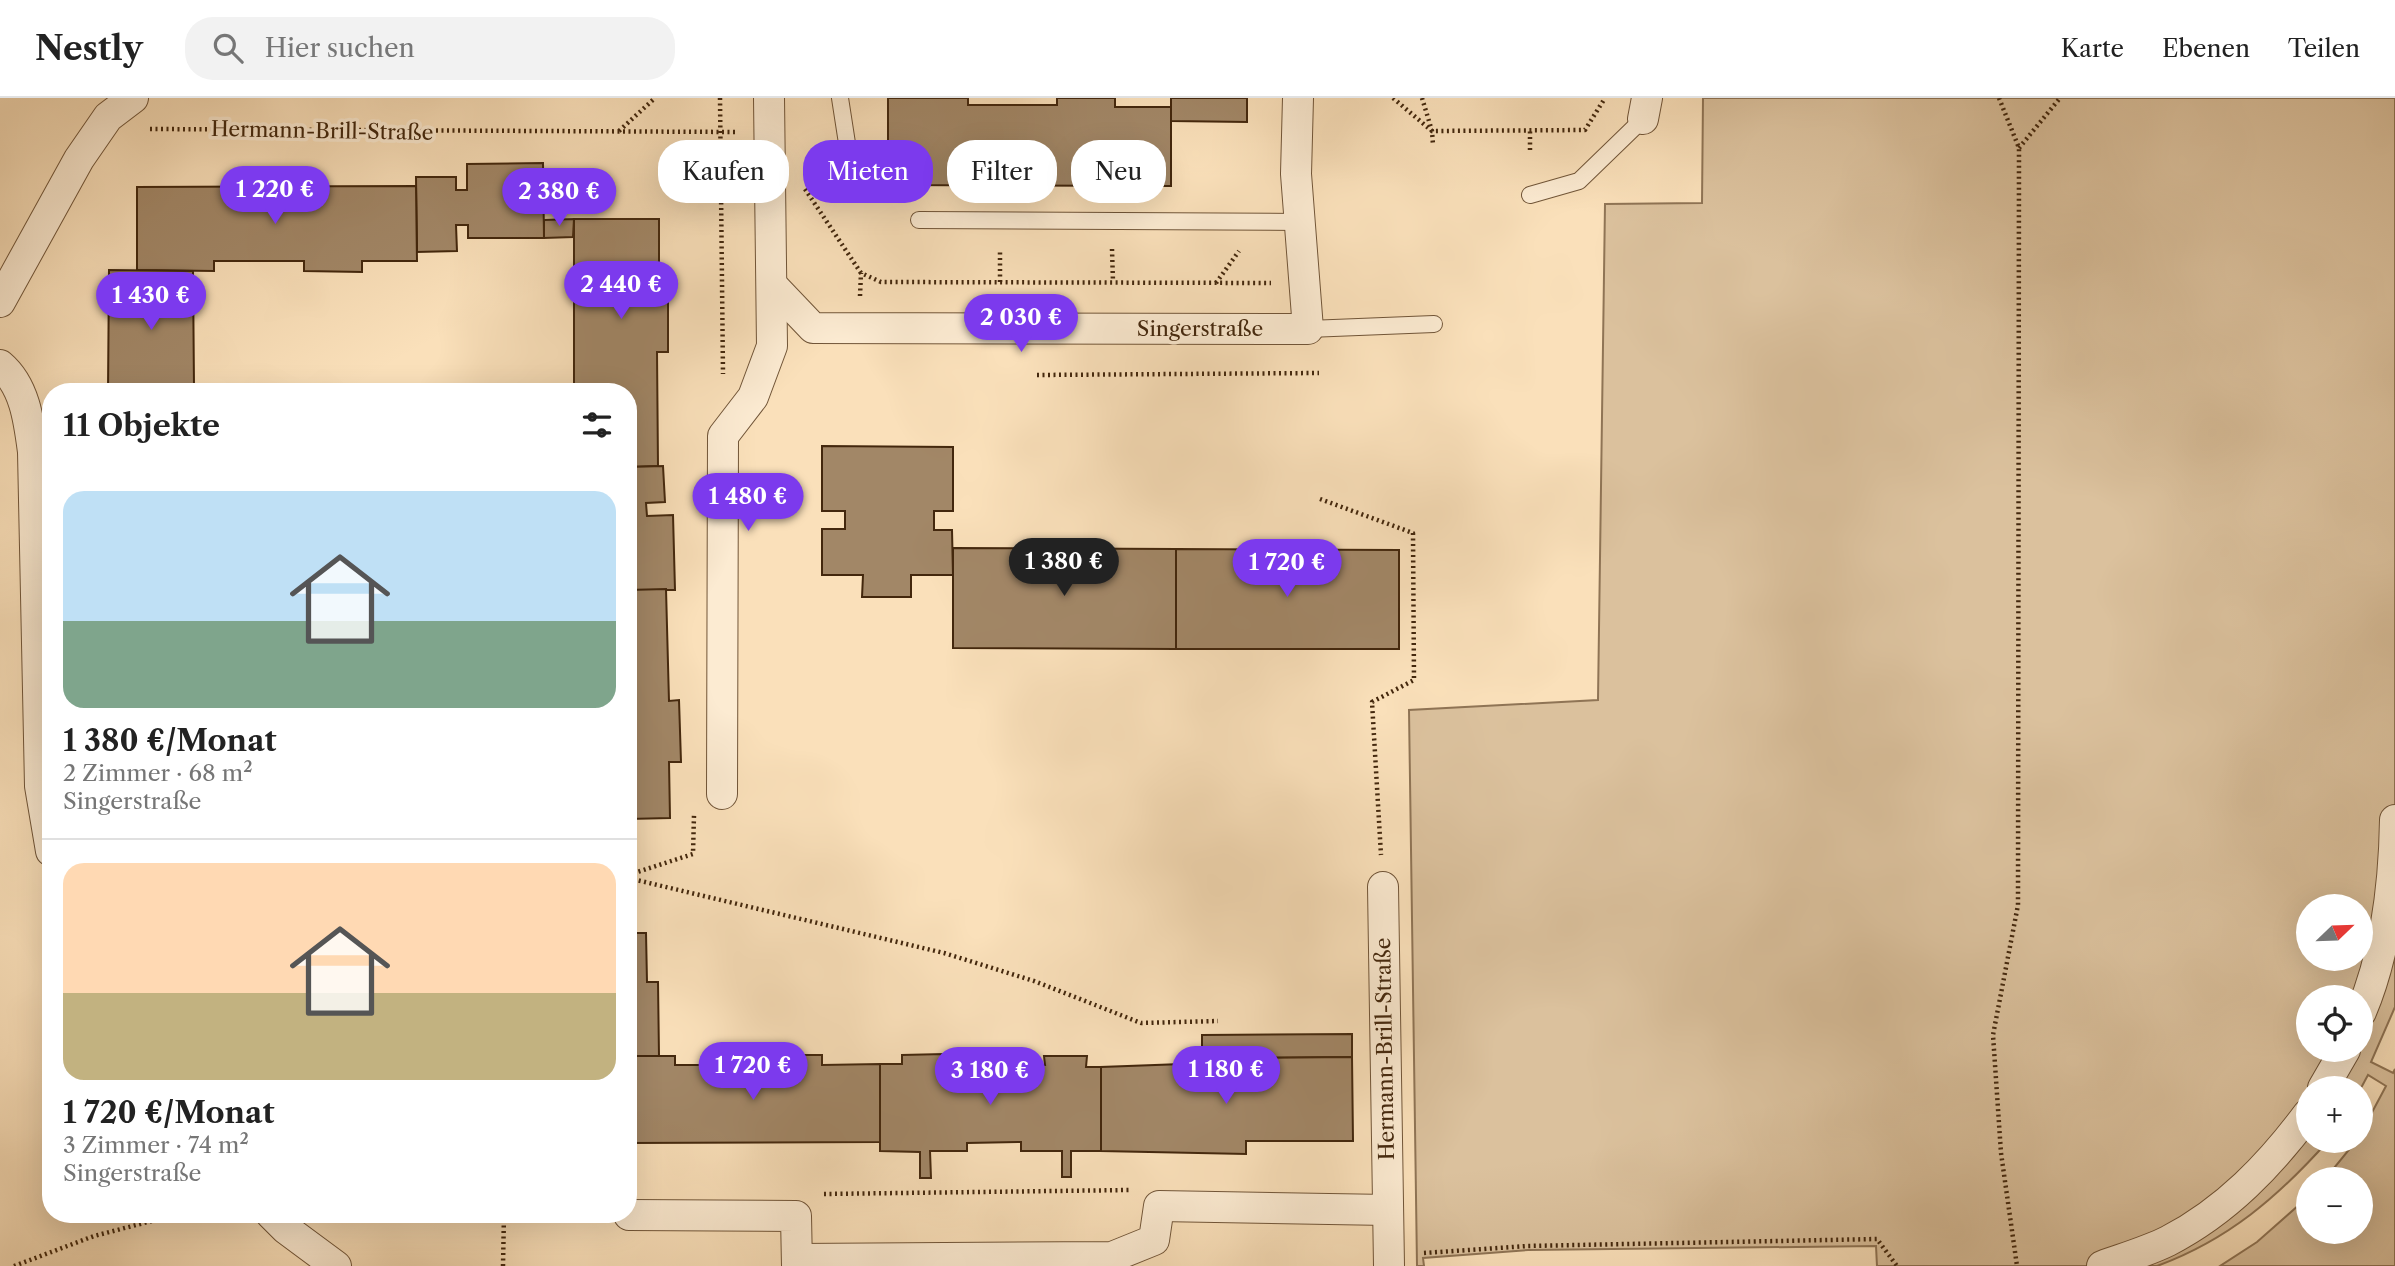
<!DOCTYPE html>
<html lang="de">
<head>
<meta charset="utf-8">
<style>
	:root { --surface:#fff; --page:#f2f2f2; --text:#222; --muted:#767676; --line:#e0e0e0; --accent:#7c3aed }
	body { margin:0; font-family:"Libre Caslon Text",serif; background:var(--page); color:var(--text); height:100vh; display:flex; flex-direction:column; font-size:26px; white-space:nowrap }
	* { box-sizing:border-box; margin:0 }
	p { font-size:23px; color:var(--muted) }
	.icon { flex:none; width:38px; height:38px; fill:none; stroke:currentColor; stroke-width:2; stroke-linecap:round; stroke-linejoin:round }
	.map { position:relative; flex:1; overflow:hidden }
	.details { position:absolute; left:42px; top:285px; width:595px; height:840px; display:flex; flex-direction:column; background:var(--surface); border-radius:28px; box-shadow:0 7px 28px #0002 }
	.details>* { flex:none }
	.banner { position:absolute; left:658px; top:42px; width:665px; height:63px; display:flex; gap:14px }
	.needle { width:46px; rotate:67deg }
	.buttons { position:absolute; left:2296px; top:796px; display:grid; gap:14px }
	.buttons a { display:grid; place-items:center; width:77px; height:77px; border-radius:50%; background:var(--surface); box-shadow:0 7px 28px #0002; font-size:35px }
	.price { position:absolute; translate:-50% -60px; padding:0 16px; border-radius:24px; background:var(--accent); color:#fff; font-size:23px; line-height:46px; filter:drop-shadow(0 2px 4px #0008) }
	.price::after { content:''; position:absolute; left:50%; top:42px; width:21px; height:16px; margin-left:-10px; background:inherit; clip-path:polygon(0 0,100% 0,50% 100%) }
	.price.active { background:#222; color:#fff }
	ul { padding:0; list-style:none }
	li { display:grid; align-content:center; gap:14px; height:371px; padding:0 21px }
	li+li { border-top:2px solid var(--line) }
	li span { display:grid; place-items:center; height:217px; border-radius:21px; color:#555 }
	li>.icon { margin-inline-start:auto }
	span .icon { width:126px; height:126px; fill:#fffc; stroke-width:1 }
	li b { font-size:30px }
	h2 { display:flex; justify-content:space-between; align-items:center; height:84px; padding:0 21px; font-size:30px }
	.tag { padding:0 24px; border-radius:28px; background:var(--surface); box-shadow:0 7px 28px #0002; font-size:24px; line-height:63px }
	.tag.active { background:var(--accent); color:#fff }
	header { display:flex; align-items:center; gap:42px; box-sizing:border-box; height:98px; padding:0 35px; background:var(--surface); border-bottom:2px solid var(--line) }
	header strong { font-size:33px }
	nav { display:flex; gap:38px; margin-inline-start:auto; font-size:24px }
	.search { width:490px; height:63px; background:var(--page); display:flex; align-items:center; gap:18px; box-sizing:border-box; padding:0 24px; border-radius:28px; color:var(--muted); font-size:26px }
	.map>svg:first-child { display:block }
	.green { fill:#dbc19d; stroke:#8f7455; stroke-width:2; fill-rule:evenodd }
	.building { fill:#a28767; stroke:#43270d; stroke-width:2 }
	.lines { fill:none; stroke-linecap:round; stroke-linejoin:round }
	.lane-casing { stroke:#715538; stroke-width:18 }
	.street-casing { stroke:#715538; stroke-width:32 }
	.path { stroke:#43270d; stroke-width:4.5; stroke-dasharray:2 3.5; stroke-linecap:butt }
	.lane { stroke:#fcebd2; stroke-width:16 }
	.street { stroke:#fcebd2; stroke-width:30 }
	.labels { text-anchor:middle; stroke-width:7; stroke-linejoin:round; paint-order:stroke }
	.street-label { font-size:21px; fill:#43270d; stroke:#fcebd2 }
</style>
</head>
<body>
<header>
<strong>Nestly</strong>
<div class="search"><svg class="icon" aria-label="search" viewBox="0 0 24 24"><circle cx="10" cy="10" r="6"/><path d="M15 15l6 6"/></svg>Hier suchen</div>
<nav><a>Karte</a><a>Ebenen</a><a>Teilen</a></nav>
</header>
<div class="map">
<svg width="2395" height="1168" viewBox="0 0 2395 1168">
	<rect width="100%" height="100%" fill="#fae0ba"/>
	<filter id="stains"><feTurbulence type="fractalNoise" baseFrequency=".00286" numOctaves="4"/><feColorMatrix values="0 0 0 0 .2 0 0 0 0 .09 0 0 0 0 .02 0 0 0 .5 -.17"/></filter>
	<radialGradient id="worn" r=".72"><stop offset=".6" stop-color="#630" stop-opacity="0"/><stop offset="1" stop-color="#630" stop-opacity=".3"/></radialGradient>
	<!-- green -->
	<path class="green" d="M1703 0H2395V909L2371 964 2393 975 2395 971V1168H2220L2257 1144 2308 1099V1134H2361V1082L2325 1081 2356 1043H2361V1035L2386 988 2368 977 2361 990H2308V1043H2328C2278 1099 2228 1142 2157 1168H1877L1876 1148 1528 1152 1423 1160 1424 1168H1417L1409 612 1598 602 1605 106 1702 105ZM2308 808H2361V861H2308ZM2308 900H2361V952H2308Z"/>
	<!-- building -->
	<g class="building">
		<polygon points="888,0 968,0 968,7 1057,7 1057,0 1115,0 1115,9 1171,9 1171,88 888,87"/>
		<polygon points="1171,0 1247,0 1247,24 1171,23"/>
		<polygon points="543,65 544,140 468,140 468,127 456,127 457,153 417,154 416,79 456,79 456,92 467,92 467,66"/>
		<polygon points="416,88 417,163 362,163 362,174 304,173 304,163 214,163 214,173 137,172 137,89"/>
		<polygon points="574,121 659,121 659,191 668,191 668,254 657,254 658,368 628,369 628,294 574,294"/>
		<polygon points="574,121 573,139 544,140 544,122"/>
		<polygon points="109,172 193,173 194,288 204,287 204,294 108,294"/>
		<polygon points="822,348 953,349 953,413 934,413 934,432 952,432 953,477 911,477 911,499 862,499 863,477 822,477 822,431 845,431 845,413 822,413"/>
		<polygon points="663,368 665,404 646,405 647,418 673,417 675,492 628,492 628,369"/>
		<polygon points="953,450 1176,451 1176,551 953,550"/>
		<polygon points="1176,451 1399,452 1399,551 1176,551"/>
		<polygon points="666,491 669,603 679,602 681,664 669,664 670,720 628,721 628,492"/>
		<polygon points="628,835 646,835 647,884 658,884 659,958 628,958"/>
		<polygon points="1352,936 1352,959 1247,960 1247,980 1202,980 1202,937"/>
		<polygon points="944,956 944,967 1045,967 1044,958 1087,958 1086,969 1101,969 1101,1053 1071,1053 1071,1079 1062,1079 1062,1053 1021,1053 1021,1044 967,1045 967,1053 930,1053 931,1080 920,1080 920,1054 880,1053 880,966 902,966 902,957"/>
		<polygon points="763,957 822,957 822,967 880,966 880,1044 628,1045 628,958 675,958 675,967 764,967"/>
		<polygon points="1352,959 1353,1043 1246,1043 1246,1056 1101,1053 1101,969 1182,966 1182,960 1202,961 1202,980 1247,980 1247,960"/>
	</g>
	<g class="lines">
		<defs>
			<g id="lane">
				<polyline points="840,0 853,84"/>
				<polyline points="1530,97 1579,83 1643,21"/>
				<polyline points="919,122 1300,124"/>
				<polyline points="1308,231 1434,226"/>
			</g>
			<g id="street">
				<polyline points="1643,21 1647,0"/>
				<polyline points="772,187 813,230 1308,231 1296,76 1298,0"/>
				<polyline points="0,204 79,61 108,19 133,0"/>
				<path d="M0 267C25 288 29 323 33 354L40 688 51 753"/>
				<polyline points="722,696 723,338 753,299 772,248 769,0"/>
				<polyline points="1383,789 1389,1168"/>
				<path d="M2361 914C2386 855 2394 785 2395 722"/>
				<polyline points="2323,990 2345,952"/>
				<polyline points="271,1116 286,1131 336,1168"/>
				<polyline points="629,1117 796,1118 797,1168"/>
				<polyline points="797,1161 1112,1159 1154,1142 1159,1108 1388,1112"/>
				<path d="M2102 1168C2124 1160 2148 1153 2168 1143 2226 1113 2270 1067 2308 1016"/>
			</g>
		</defs>
		<!-- lane casing -->
		<use href="#lane" class="lane-casing"/>
		<!-- street casing -->
		<use href="#street" class="street-casing"/>
		<!-- path -->
		<g class="path">
			<polyline points="720,0 723,276"/>
			<polyline points="1393,0 1432,33 1585,32 1605,0"/>
			<polyline points="1422,0 1432,33 1433,47"/>
			<polyline points="1999,0 2019,50 2018,807 1993,937 2001,1055 2017,1168"/>
			<polyline points="150,31 736,34"/>
			<polyline points="619,33 655,0"/>
			<polyline points="2019,50 2060,0"/>
			<polyline points="1530,52 1530,33"/>
			<polyline points="805,91 861,175 881,184 1271,185"/>
			<polyline points="1112,151 1113,184"/>
			<polyline points="1000,184 1000,151"/>
			<polyline points="1216,185 1239,153"/>
			<polyline points="860,198 861,175"/>
			<polyline points="1037,277 1319,275"/>
			<polyline points="1320,401 1413,435 1414,582 1372,604 1381,757"/>
			<polyline points="628,777 693,756 694,717"/>
			<polyline points="628,780 944,855 1034,883 1141,925 1218,923"/>
			<polyline points="824,1096 1130,1092"/>
			<polyline points="1424,1155 1527,1148 1877,1141 1897,1168"/>
			<polyline points="14,1168 94,1138 171,1118"/>
			<polyline points="503,1168 504,1116"/>
		</g>
		<!-- lane -->
		<use href="#lane" class="lane"/>
		<!-- street -->
		<use href="#street" class="street"/>
	</g>
	<g class="labels">
		<!-- street labels -->
		<g class="street-label">
			<text transform="translate(322 33) rotate(1)" y="7">Hermann-Brill-Straße</text>
			<text x="1200" y="238">Singerstraße</text>
			<text transform="translate(1385 951) rotate(-91)" y="7">Hermann-Brill-Straße</text>
		</g>
	</g>
	<rect width="100%" height="100%" filter="url(#stains)"/>
	<rect width="100%" height="100%" fill="url(#worn)"/>
</svg>
<div class="buttons">
<a><svg class="needle" viewBox="-14 -14 28 28"><path d="M0-13l5 13h-10z" fill="#e53935"/><path d="M0 13l5-13h-10z" fill="#767676"/></svg></a>
<a><svg class="icon" aria-label="locate" viewBox="0 0 24 24"><circle cx="12" cy="12" r="6"/><path d="M12 2v4M12 18v4M2 12h4M18 12h4"/></svg></a>
<a>+</a>
<a>−</a>
</div>
<b class="price" style="left:275px;top:128px">1 220 €</b>
<b class="price" style="left:559px;top:130px">2 380 €</b>
<b class="price" style="left:621px;top:223px">2 440 €</b>
<b class="price" style="left:151px;top:234px">1 430 €</b>
<b class="price" style="left:1021px;top:256px">2 030 €</b>
<b class="price" style="left:748px;top:435px">1 480 €</b>
<b class="price active" style="left:1064px;top:500px">1 380 €</b>
<b class="price" style="left:1287px;top:501px">1 720 €</b>
<b class="price" style="left:753px;top:1004px">1 720 €</b>
<b class="price" style="left:1226px;top:1008px">1 180 €</b>
<b class="price" style="left:990px;top:1009px">3 180 €</b>
<div class="banner">
<a class="tag">Kaufen</a>
<a class="tag active">Mieten</a>
<a class="tag">Filter</a>
<a class="tag">Neu</a>
</div>
<section class="details">
<h2>11 Objekte<svg class="icon" aria-label="filters" viewBox="0 0 24 24"><path d="M4 7h16M4 17h16"/><circle cx="9" cy="7" r="2"/><circle cx="15" cy="17" r="2"/></svg></h2>
<ul>
<li><span style="background:linear-gradient(#bfe0f5 60%,#7fa58c 0)"><svg class="icon" aria-label="home" viewBox="0 0 24 24"><path d="M3 11l9-7 9 7M6 9v11h12V9"/></svg></span><div><b>1 380 €/Monat</b><p>2 Zimmer · 68 m²</p><p>Singerstraße</p></div></li>
<li><span style="background:linear-gradient(#ffd9b3 60%,#c2b280 0)"><svg class="icon" aria-label="home" viewBox="0 0 24 24"><path d="M3 11l9-7 9 7M6 9v11h12V9"/></svg></span><div><b>1 720 €/Monat</b><p>3 Zimmer · 74 m²</p><p>Singerstraße</p></div></li>
</ul>
</section>
</div>
</body>
</html>
